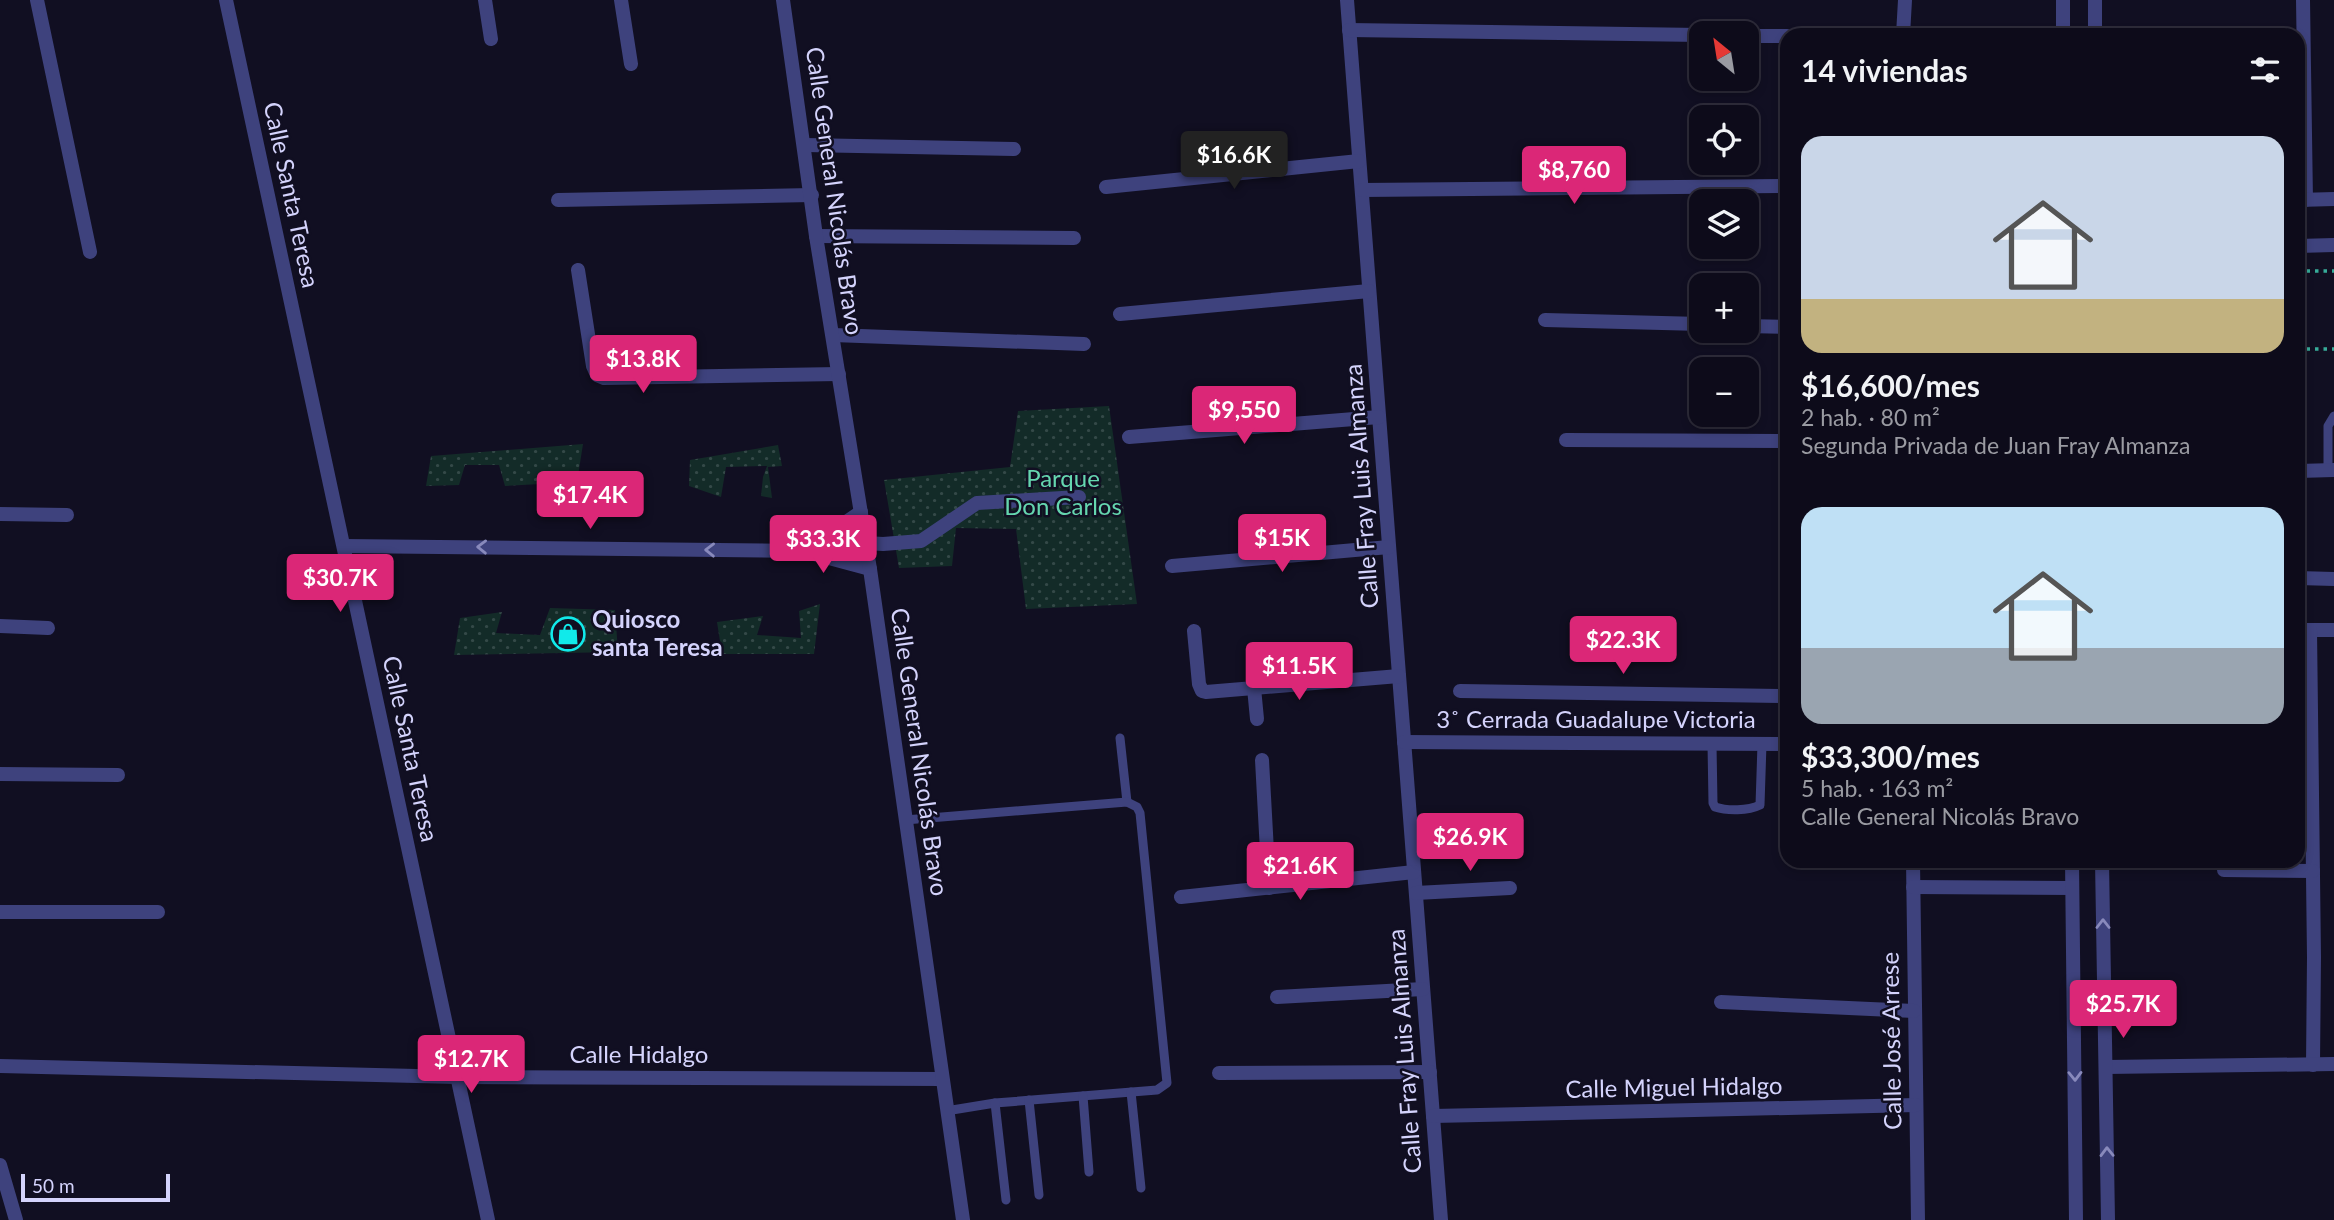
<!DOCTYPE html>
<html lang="es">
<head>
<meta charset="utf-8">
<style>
	:root { --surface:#0d0b1a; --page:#1b1927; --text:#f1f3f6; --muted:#9a9ba2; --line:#2d2b39; --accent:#db2777 }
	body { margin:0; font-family:Lato,sans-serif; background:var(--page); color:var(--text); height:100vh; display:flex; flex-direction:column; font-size:26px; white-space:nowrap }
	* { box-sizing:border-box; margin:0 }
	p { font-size:23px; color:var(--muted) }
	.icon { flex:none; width:38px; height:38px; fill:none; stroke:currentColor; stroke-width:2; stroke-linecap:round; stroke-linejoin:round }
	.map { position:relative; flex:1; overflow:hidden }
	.side { position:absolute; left:1780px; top:28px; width:525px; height:840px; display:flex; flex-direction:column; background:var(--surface); border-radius:21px; box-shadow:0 4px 10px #0003,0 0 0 2px var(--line) }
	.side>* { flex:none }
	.needle { width:46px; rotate:330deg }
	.tools { position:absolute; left:1689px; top:21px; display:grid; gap:14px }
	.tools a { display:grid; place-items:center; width:70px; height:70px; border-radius:14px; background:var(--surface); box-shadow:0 4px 10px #0003,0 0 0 2px var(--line); font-size:35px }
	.scale { position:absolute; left:21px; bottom:18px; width:149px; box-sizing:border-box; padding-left:7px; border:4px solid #d4d3fc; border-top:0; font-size:19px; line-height:24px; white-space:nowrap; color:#d4d3fc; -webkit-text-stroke:5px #110f22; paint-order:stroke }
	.price { position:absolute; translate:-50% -60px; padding:0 16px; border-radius:7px; background:var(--accent); color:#fff; font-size:23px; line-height:46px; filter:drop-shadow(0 2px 4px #0008) }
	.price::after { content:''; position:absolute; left:50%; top:42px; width:21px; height:16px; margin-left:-10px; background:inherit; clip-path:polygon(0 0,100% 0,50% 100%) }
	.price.on { background:#222; color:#fff }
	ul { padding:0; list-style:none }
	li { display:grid; align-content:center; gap:14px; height:371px; padding:0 21px }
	li span { display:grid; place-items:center; height:217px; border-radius:21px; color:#555 }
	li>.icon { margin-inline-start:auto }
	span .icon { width:126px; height:126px; fill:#fffc; stroke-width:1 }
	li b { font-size:30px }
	h2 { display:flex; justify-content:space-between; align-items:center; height:84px; padding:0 21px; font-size:30px }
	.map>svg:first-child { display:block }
	.grass { fill:url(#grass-dots) }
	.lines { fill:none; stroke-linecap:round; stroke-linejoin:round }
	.path { stroke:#37ac99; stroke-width:3.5; stroke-dasharray:3.5 5; stroke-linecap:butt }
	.service { stroke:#3e427d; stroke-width:9 }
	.minor { stroke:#3e427d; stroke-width:14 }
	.tertiary { stroke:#3e427d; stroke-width:14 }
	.oneway { stroke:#898abc }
	.labels { text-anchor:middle; stroke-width:5; stroke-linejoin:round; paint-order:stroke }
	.street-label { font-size:24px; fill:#d4d3fc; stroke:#110f22 }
	.park-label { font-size:24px; fill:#65d6af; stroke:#110f22 }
	.poi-label { font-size:24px; font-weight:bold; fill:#d4d3fc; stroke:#110f22; text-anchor:start }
</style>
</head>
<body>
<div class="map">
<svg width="2334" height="1220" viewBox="0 0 2334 1220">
	<defs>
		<pattern id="grass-dots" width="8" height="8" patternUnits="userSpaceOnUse" patternTransform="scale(1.75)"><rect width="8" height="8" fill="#132b28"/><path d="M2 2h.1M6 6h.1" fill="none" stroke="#344948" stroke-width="1.8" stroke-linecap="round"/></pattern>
	</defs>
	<rect width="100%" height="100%" fill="#110f22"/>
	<!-- grass -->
	<g class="grass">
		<polygon points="1109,406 1137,604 1026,609 1016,529 956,528 952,566 899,568 884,480 1010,467 1018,411"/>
		<polygon points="583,444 577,482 505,486 499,465 465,465 459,485 426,486 431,456"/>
		<polygon points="778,445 782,466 768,467 772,498 761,496 763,477 767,466 726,467 721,497 689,486 690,460"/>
		<polygon points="820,604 814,654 722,654 717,622 763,616 757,635 801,638 799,611"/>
		<polygon points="550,608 615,610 618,652 454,655 460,618 502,612 496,633 540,635"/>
	</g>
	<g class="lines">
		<!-- path -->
		<g class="path">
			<polyline points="2298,271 2334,271"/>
			<polyline points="2298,349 2334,349"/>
		</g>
		<!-- service -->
		<g class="service">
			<polyline points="2328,470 2328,426 2334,416"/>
			<polyline points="1120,738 1127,802"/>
			<path d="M1712 744 1713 803 1715 807C1727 811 1748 811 1760 805L1762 744"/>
			<polyline points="905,820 1127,802 1137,807 1140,813 1167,1083 1157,1090 995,1103 946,1111"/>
			<polyline points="1131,1092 1141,1188"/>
			<polyline points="1083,1096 1089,1172"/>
			<polyline points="1029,1100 1039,1195"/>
			<polyline points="995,1103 1006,1200"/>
		</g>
		<!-- minor -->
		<g class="minor">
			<polyline points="37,0 90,252"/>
			<polyline points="226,0 488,1220"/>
			<polyline points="485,0 491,39"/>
			<polyline points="621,0 631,64"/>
			<polyline points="1347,0 1441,1220"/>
			<polyline points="2303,0 2306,200"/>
			<polyline points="1349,30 1701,35"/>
			<polyline points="1903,35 1905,0"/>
			<polyline points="1746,36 1787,36"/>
			<polyline points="805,145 1014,149"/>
			<polyline points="1106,187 1359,161"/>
			<polyline points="1362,190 1787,186"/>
			<polyline points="558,200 812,195"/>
			<polyline points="2298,200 2334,199"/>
			<polyline points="816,236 1074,238"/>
			<polyline points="2298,246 2334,245"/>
			<polyline points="578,270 593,366 597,375 604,378 839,374"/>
			<polyline points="1120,314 1369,291"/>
			<polyline points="1545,320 1701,324"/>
			<polyline points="1746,326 1787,327"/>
			<polyline points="833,335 1084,344"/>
			<polyline points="1129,437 1379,417"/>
			<polyline points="1566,440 1787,441"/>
			<polyline points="2298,471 2334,470"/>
			<polyline points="0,514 67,515"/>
			<polyline points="866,543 883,544 921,541 977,503 1079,497"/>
			<polyline points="344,546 803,551 870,569"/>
			<polyline points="803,551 861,512"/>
			<polyline points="1172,566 1389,547"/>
			<polyline points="2298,578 2334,579"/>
			<polyline points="0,626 48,628"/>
			<polyline points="2298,630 2334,630"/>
			<polyline points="2310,630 2314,957 2313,1065"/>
			<polyline points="1194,631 1199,684 1202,691 1206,692 1399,676"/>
			<polyline points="1254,688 1257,719"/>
			<polyline points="1460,691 1787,696"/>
			<polyline points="1404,742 1787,744"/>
			<polyline points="1262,760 1269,888"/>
			<polyline points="0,774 118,775"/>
			<polyline points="1913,861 1918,1220"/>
			<polyline points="2224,870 2313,871"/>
			<polyline points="1913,887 2072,888"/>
			<polyline points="1416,893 1510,888"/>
			<polyline points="1181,897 1414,872"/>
			<polyline points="0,912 158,912"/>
			<polyline points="1277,997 1423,989"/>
			<polyline points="1721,1002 1914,1011"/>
			<polyline points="0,1066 457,1077 942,1079"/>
			<polyline points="2106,1067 2334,1064"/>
			<polyline points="1219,1073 1430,1072"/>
			<polyline points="1433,1116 1916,1105"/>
			<polyline points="0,1165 16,1220"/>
		</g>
		<!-- tertiary -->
		<g class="tertiary">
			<polyline points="783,0 816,236 870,569 963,1220"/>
			<polyline points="2063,0 2063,35"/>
			<polyline points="2095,0 2095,35"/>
			<polyline points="2072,861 2076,1220"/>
			<polyline points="2102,861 2108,1220"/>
		</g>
	</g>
	<!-- one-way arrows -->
	<defs><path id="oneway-chevron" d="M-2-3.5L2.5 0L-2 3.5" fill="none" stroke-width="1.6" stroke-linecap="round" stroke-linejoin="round" transform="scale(1.75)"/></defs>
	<g class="oneway">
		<use href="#oneway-chevron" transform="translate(482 547) rotate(-179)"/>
		<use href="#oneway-chevron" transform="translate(710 550) rotate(-179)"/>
		<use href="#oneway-chevron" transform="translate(2103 924) rotate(-90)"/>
		<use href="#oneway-chevron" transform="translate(2075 1076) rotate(89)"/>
		<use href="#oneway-chevron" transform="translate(2107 1152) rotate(-91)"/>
	</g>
	<!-- icons -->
	<defs>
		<symbol id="shop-ring" viewBox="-11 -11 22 22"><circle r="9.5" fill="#110f22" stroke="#11eaea" stroke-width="1.5"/><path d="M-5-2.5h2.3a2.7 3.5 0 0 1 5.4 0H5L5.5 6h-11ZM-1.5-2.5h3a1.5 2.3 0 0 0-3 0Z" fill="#11eaea"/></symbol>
	</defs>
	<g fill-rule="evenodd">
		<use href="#shop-ring" x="549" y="615" width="38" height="38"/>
	</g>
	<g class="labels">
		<!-- street labels -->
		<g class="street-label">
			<text transform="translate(834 191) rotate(82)" y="8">Calle General Nicolás Bravo</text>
			<text transform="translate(291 195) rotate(78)" y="8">Calle Santa Teresa</text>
			<text transform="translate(1362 486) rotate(-94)" y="8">Calle Fray Luis Almanza</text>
			<text x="1596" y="728">3˚ Cerrada Guadalupe Victoria</text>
			<text transform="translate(410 749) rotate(78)" y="8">Calle Santa Teresa</text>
			<text transform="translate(919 752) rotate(82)" y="8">Calle General Nicolás Bravo</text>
			<text transform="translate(1892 1041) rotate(-91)" y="8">Calle José Arrese</text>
			<text transform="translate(1405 1051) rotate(-94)" y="8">Calle Fray Luis Almanza</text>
			<text x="639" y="1063">Calle Hidalgo</text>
			<text transform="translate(1674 1088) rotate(-1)" y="8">Calle Miguel Hidalgo</text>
		</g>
		<!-- park labels -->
		<g class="park-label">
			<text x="1063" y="487">Parque<tspan x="1063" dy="28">Don Carlos</tspan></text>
		</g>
		<!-- poi labels -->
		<g class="poi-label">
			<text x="592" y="628">Quiosco<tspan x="592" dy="28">santa Teresa</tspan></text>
		</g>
	</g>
</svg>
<div class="tools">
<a><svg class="needle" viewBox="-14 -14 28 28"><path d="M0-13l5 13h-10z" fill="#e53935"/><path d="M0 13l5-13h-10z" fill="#9a9ba2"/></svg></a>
<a><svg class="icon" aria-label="locate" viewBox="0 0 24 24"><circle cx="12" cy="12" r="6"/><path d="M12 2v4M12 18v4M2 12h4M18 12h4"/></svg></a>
<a><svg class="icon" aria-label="layers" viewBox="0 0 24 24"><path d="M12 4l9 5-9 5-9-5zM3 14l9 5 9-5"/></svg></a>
<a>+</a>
<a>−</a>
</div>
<div class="scale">50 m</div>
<b class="price on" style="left:1234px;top:191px">$16.6K</b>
<b class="price" style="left:1574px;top:206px">$8,760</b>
<b class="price" style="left:643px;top:395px">$13.8K</b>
<b class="price" style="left:1244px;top:446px">$9,550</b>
<b class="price" style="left:590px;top:531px">$17.4K</b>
<b class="price" style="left:1282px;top:574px">$15K</b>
<b class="price" style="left:823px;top:575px">$33.3K</b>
<b class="price" style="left:340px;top:614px">$30.7K</b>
<b class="price" style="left:1623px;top:676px">$22.3K</b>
<b class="price" style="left:1299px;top:702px">$11.5K</b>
<b class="price" style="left:1470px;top:873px">$26.9K</b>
<b class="price" style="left:1300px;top:902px">$21.6K</b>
<b class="price" style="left:2123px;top:1040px">$25.7K</b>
<b class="price" style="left:471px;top:1095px">$12.7K</b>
<section class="side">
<h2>14 viviendas<svg class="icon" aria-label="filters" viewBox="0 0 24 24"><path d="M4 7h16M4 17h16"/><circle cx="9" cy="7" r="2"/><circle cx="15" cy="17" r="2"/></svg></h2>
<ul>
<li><span style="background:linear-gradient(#c9d6e8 75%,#c2b280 0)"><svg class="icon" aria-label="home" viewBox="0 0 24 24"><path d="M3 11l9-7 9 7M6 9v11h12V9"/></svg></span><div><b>$16,600/mes</b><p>2 hab. · 80 m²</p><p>Segunda Privada de Juan Fray Almanza</p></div></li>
<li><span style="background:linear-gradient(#bfe0f5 65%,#9aa5b1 0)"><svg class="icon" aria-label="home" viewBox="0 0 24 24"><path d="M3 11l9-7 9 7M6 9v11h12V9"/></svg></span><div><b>$33,300/mes</b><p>5 hab. · 163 m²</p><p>Calle General Nicolás Bravo</p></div></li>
</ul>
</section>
</div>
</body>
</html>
